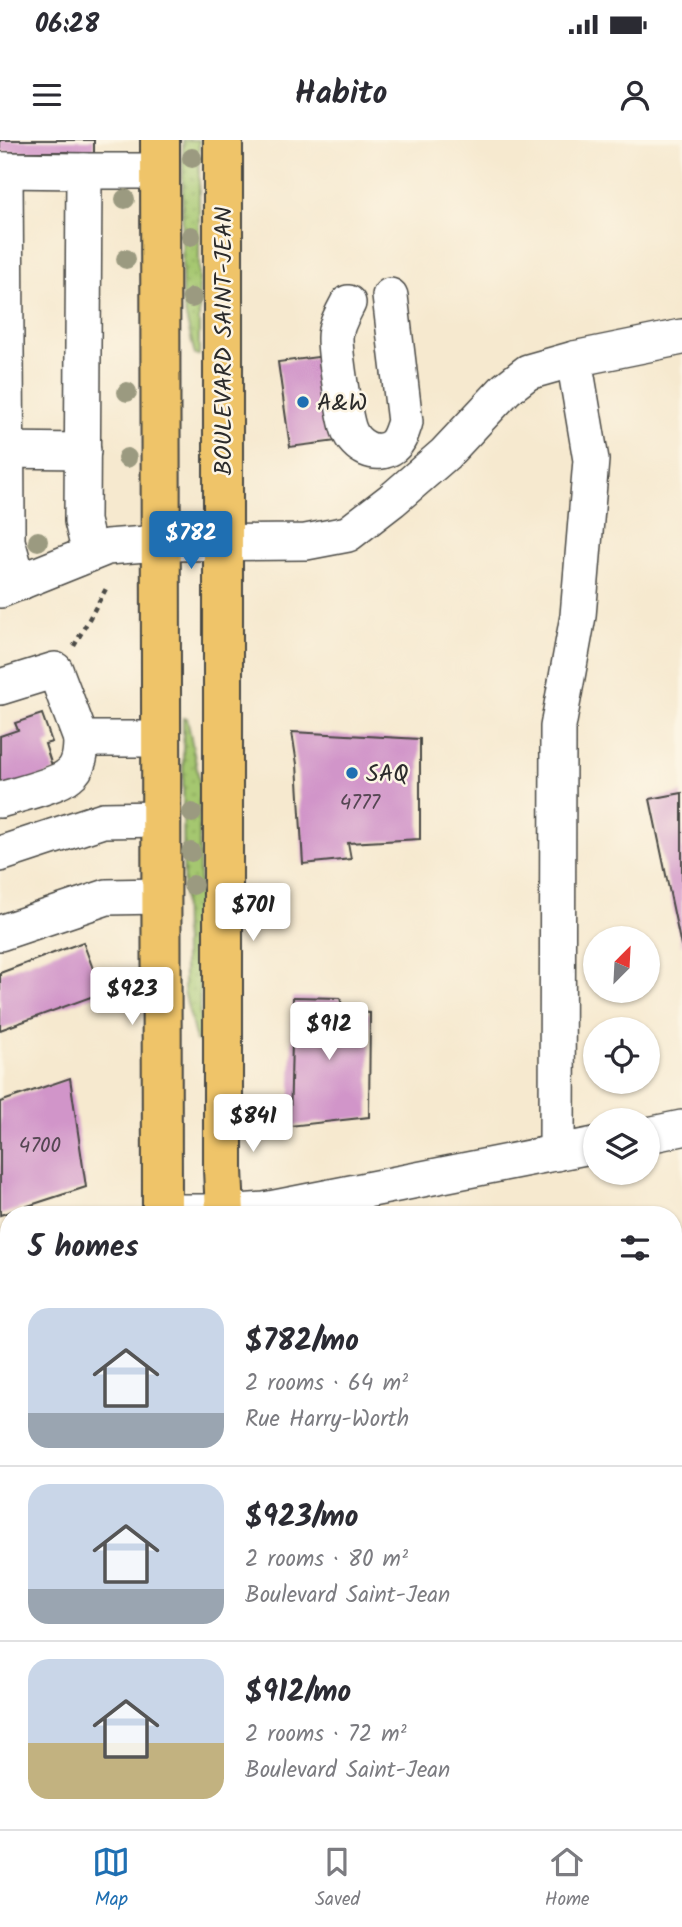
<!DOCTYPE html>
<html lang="en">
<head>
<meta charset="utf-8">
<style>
	:root { --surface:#fff; --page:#f2f2f3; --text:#2b2b33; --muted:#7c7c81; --line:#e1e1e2; --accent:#1f6fb2 }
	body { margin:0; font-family:Kalam,sans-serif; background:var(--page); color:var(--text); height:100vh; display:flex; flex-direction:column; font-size:26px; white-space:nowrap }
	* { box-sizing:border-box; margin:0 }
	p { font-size:23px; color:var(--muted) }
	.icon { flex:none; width:38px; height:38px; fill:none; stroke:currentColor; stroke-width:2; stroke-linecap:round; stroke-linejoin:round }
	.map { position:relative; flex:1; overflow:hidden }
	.side { position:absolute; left:0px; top:1066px; width:682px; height:625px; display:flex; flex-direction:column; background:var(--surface); border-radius:28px 28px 0 0; box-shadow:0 2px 5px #0004 }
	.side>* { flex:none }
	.needle { width:46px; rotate:24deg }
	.buttons { position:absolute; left:583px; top:786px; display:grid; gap:14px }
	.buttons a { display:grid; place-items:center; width:77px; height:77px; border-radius:50%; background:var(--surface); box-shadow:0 2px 5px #0004; font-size:35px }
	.price { position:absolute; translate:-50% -60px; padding:0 16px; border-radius:7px; background:#fff; color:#222; font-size:23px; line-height:46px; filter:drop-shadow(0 2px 4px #0008) }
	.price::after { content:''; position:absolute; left:50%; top:42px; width:21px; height:16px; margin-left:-10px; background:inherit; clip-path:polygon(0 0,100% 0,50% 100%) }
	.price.active { background:var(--accent); color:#fff }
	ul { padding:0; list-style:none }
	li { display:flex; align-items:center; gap:21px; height:175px; padding:0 28px }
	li+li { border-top:2px solid var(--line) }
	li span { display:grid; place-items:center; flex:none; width:196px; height:140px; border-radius:21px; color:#555 }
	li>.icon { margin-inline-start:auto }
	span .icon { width:84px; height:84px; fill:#fffc; stroke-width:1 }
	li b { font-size:30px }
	h2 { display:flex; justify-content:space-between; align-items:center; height:84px; padding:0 28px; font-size:30px }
	.status { display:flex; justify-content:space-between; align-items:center; height:49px; padding:0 35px; background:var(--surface); direction:ltr }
	.status svg { height:19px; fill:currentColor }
	header { display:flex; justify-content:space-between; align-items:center; height:91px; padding:0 28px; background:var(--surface); font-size:32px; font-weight:800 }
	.menu { display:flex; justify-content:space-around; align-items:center; height:98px; border-top:2px solid var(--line); background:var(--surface); font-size:19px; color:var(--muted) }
	.menu a { display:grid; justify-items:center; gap:4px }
	.menu .active { color:var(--accent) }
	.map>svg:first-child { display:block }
	.grass { fill:url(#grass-dots); stroke:#68794e; stroke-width:2 }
	.building { fill:#d195c9 }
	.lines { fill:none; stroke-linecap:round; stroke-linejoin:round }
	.minor-casing { stroke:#494844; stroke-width:38 }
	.major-casing { stroke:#494844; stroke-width:42 }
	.path { stroke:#494844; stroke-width:4.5; stroke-dasharray:5 5; stroke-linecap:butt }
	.minor { stroke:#fff; stroke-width:35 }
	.major { stroke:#efc469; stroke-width:38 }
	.tree { fill:#9b9a80 }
	.poi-dot { fill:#1f6fb2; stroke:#fcf5e5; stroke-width:2.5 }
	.labels { text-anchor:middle; stroke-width:5; stroke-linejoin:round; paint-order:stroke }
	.number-label { font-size:21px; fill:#544652 }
	.street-label { font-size:24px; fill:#2b2b2b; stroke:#fcf5e5 }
	.poi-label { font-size:24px; fill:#2b2b2b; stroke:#fcf5e5; text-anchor:start }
</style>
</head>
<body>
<div class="status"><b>06:28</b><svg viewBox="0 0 49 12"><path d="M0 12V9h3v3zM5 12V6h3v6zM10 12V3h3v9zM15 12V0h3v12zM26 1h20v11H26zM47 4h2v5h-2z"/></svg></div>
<header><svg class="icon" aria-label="menu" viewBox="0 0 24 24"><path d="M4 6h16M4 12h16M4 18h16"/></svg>Habito<svg class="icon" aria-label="person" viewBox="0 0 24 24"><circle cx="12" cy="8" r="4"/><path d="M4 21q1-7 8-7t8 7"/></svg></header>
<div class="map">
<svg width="682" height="1689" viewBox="0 0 682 1689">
	<defs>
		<pattern id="grass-dots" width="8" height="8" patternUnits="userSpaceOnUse" patternTransform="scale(1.75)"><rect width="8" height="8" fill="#a5c770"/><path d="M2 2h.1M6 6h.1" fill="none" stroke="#8eab61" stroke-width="1.8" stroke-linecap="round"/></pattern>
	</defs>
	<rect width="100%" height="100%" fill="#fcf5e5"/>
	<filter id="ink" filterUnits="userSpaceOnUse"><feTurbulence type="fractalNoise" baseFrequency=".0143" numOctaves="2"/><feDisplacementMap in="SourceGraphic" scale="14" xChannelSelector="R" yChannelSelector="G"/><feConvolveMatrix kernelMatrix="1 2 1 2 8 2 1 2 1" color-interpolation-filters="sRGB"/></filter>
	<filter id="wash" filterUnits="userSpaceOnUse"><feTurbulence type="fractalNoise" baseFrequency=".00686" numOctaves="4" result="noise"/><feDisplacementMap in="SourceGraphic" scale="28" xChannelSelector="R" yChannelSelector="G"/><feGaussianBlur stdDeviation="1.57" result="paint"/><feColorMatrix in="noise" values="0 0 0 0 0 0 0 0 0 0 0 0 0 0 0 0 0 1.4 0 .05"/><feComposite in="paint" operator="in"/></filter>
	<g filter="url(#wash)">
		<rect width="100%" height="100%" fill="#f6e9cf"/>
		<!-- grass -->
		<g class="grass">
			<polygon points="183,0 199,0 199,215 195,215 182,161"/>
			<polygon points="183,578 187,578 199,639 200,901 196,901 184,851"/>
		</g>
		<g id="blocks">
			<!-- building -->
			<g class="building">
				<polygon points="0,0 94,0 94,15 69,15 68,12 0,12"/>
				<polygon points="325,216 337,301 290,307 278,222"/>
				<polygon points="42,574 52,602 45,604 54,632 0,651 0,596 18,590 15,583"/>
				<polygon points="292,592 420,599 420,699 348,703 351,719 303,724 297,624"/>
				<polygon points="682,653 682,806 681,806 650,659"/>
				<polygon points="83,802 102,853 0,890 0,833"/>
				<polygon points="293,857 340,858 344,871 370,873 369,977 290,986"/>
				<polygon points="70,938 86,1047 0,1075 0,962"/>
				<polygon points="682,1163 682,1190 674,1186 674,1180"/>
				<polygon points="674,1235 682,1236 682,1268 674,1267"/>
				<polygon points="9,1257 9,1414 0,1416 0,1259"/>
				<polygon points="9,1612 9,1682 121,1682 123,1689 0,1689 0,1614"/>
				<polygon points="393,1682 447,1682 448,1689 394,1689"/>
				<polygon points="520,1682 521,1689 481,1689 481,1687"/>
			</g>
		</g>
	</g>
	<g filter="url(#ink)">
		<use href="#blocks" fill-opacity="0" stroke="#494844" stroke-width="2"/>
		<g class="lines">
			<defs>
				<g id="minor">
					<polyline points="0,30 84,31"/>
					<polyline points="5,30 7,386 7,401 19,443"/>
					<path d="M348 163C343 173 335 186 335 198 335 213 344 277 349 290 355 306 376 319 393 306 400 300 402 290 405 282L390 156"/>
					<polyline points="0,310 83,311"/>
					<polyline points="90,413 82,381 84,31 160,31"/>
					<polyline points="0,450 107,407 159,403 306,402 348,394 392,360 445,314 506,249 528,232 574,219 682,197"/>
					<polyline points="0,547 55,530 81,599 162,599"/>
					<path d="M0 660C16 655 58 645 69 635 80 627 81 612 81 599"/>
					<polyline points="0,714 103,680 161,679"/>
					<polyline points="0,793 107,757 161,756"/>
					<polyline points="648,995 682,988"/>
					<polyline points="557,1013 558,587 578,476 591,320 574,219"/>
					<polyline points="161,1072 238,1072 265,1070 595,1005"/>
					<polyline points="0,1488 9,1485"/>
				</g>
				<g id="major">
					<polyline points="160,0 162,1074"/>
					<polyline points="223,0 223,1029 225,1074"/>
					<polyline points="219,1682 220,1689"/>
					<polyline points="281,1682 282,1689"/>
				</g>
			</defs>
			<!-- minor casing -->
			<use href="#minor" class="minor-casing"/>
			<!-- major casing -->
			<use href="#major" class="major-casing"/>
			<!-- path -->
			<polyline class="path" points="74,506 107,447"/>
			<!-- minor -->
			<use href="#minor" class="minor"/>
			<!-- major -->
			<use href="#major" class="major"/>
		</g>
		<!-- trees -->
		<g class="tree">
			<circle cx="192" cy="18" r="10"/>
			<circle cx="125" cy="59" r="10"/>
			<circle cx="191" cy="96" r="10"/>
			<circle cx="126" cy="119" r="10"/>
			<circle cx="192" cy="158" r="10"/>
			<circle cx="127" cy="252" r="10"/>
			<circle cx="127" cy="318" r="10"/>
			<circle cx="38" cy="401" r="10"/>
			<circle cx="192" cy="673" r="10"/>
			<circle cx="191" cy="712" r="10"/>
			<circle cx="193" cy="745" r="10"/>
		</g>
	</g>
	<!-- markers -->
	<g class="poi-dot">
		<circle cx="303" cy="262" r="7"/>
		<circle cx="352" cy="633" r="7"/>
	</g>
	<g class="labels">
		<!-- number labels -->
		<g class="number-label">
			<text x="360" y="669">4777</text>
			<text x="40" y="1012">4700</text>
		</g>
		<!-- street labels -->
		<g class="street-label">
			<text transform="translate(223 201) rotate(-90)" y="8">BOULEVARD SAINT-JEAN</text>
		</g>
		<!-- poi labels -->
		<g class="poi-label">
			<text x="317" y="270">A&amp;W</text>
			<text x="366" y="641">SAQ</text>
		</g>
	</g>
</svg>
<div class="buttons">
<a><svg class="needle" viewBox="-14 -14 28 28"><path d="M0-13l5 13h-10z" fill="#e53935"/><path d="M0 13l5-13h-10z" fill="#7c7c81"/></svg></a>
<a><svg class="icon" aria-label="locate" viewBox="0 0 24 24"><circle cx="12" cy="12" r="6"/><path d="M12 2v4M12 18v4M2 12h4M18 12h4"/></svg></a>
<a><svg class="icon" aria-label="layers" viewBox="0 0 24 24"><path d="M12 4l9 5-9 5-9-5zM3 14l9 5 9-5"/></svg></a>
</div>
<b class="price active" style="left:191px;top:431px">$782</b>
<b class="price" style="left:253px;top:803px">$701</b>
<b class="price" style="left:132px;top:887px">$923</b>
<b class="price" style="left:329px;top:922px">$912</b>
<b class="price" style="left:253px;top:1014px">$841</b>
<section class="side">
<h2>5 homes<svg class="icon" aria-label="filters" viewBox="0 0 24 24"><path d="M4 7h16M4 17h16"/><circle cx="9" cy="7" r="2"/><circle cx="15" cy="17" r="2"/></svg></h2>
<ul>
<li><span style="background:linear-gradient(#c9d6e8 75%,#9aa5b1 0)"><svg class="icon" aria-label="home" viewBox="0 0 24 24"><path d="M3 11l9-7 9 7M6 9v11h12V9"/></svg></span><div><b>$782/mo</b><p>2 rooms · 64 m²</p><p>Rue Harry-Worth</p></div></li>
<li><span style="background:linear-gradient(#c9d6e8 75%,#9aa5b1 0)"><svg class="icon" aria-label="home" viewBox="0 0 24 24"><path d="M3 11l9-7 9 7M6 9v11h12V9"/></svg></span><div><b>$923/mo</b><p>2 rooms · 80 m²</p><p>Boulevard Saint-Jean</p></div></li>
<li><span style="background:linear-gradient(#c9d6e8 60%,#c2b280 0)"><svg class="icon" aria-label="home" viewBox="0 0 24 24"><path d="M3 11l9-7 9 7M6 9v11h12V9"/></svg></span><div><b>$912/mo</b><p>2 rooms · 72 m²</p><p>Boulevard Saint-Jean</p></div></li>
</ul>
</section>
</div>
<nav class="menu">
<a class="active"><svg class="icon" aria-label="map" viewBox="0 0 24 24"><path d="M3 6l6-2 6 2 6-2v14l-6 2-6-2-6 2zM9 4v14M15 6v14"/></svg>Map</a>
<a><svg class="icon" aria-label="saved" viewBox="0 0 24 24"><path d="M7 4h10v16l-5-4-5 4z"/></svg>Saved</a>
<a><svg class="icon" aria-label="home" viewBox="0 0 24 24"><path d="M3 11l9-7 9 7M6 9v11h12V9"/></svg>Home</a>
</nav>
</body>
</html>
